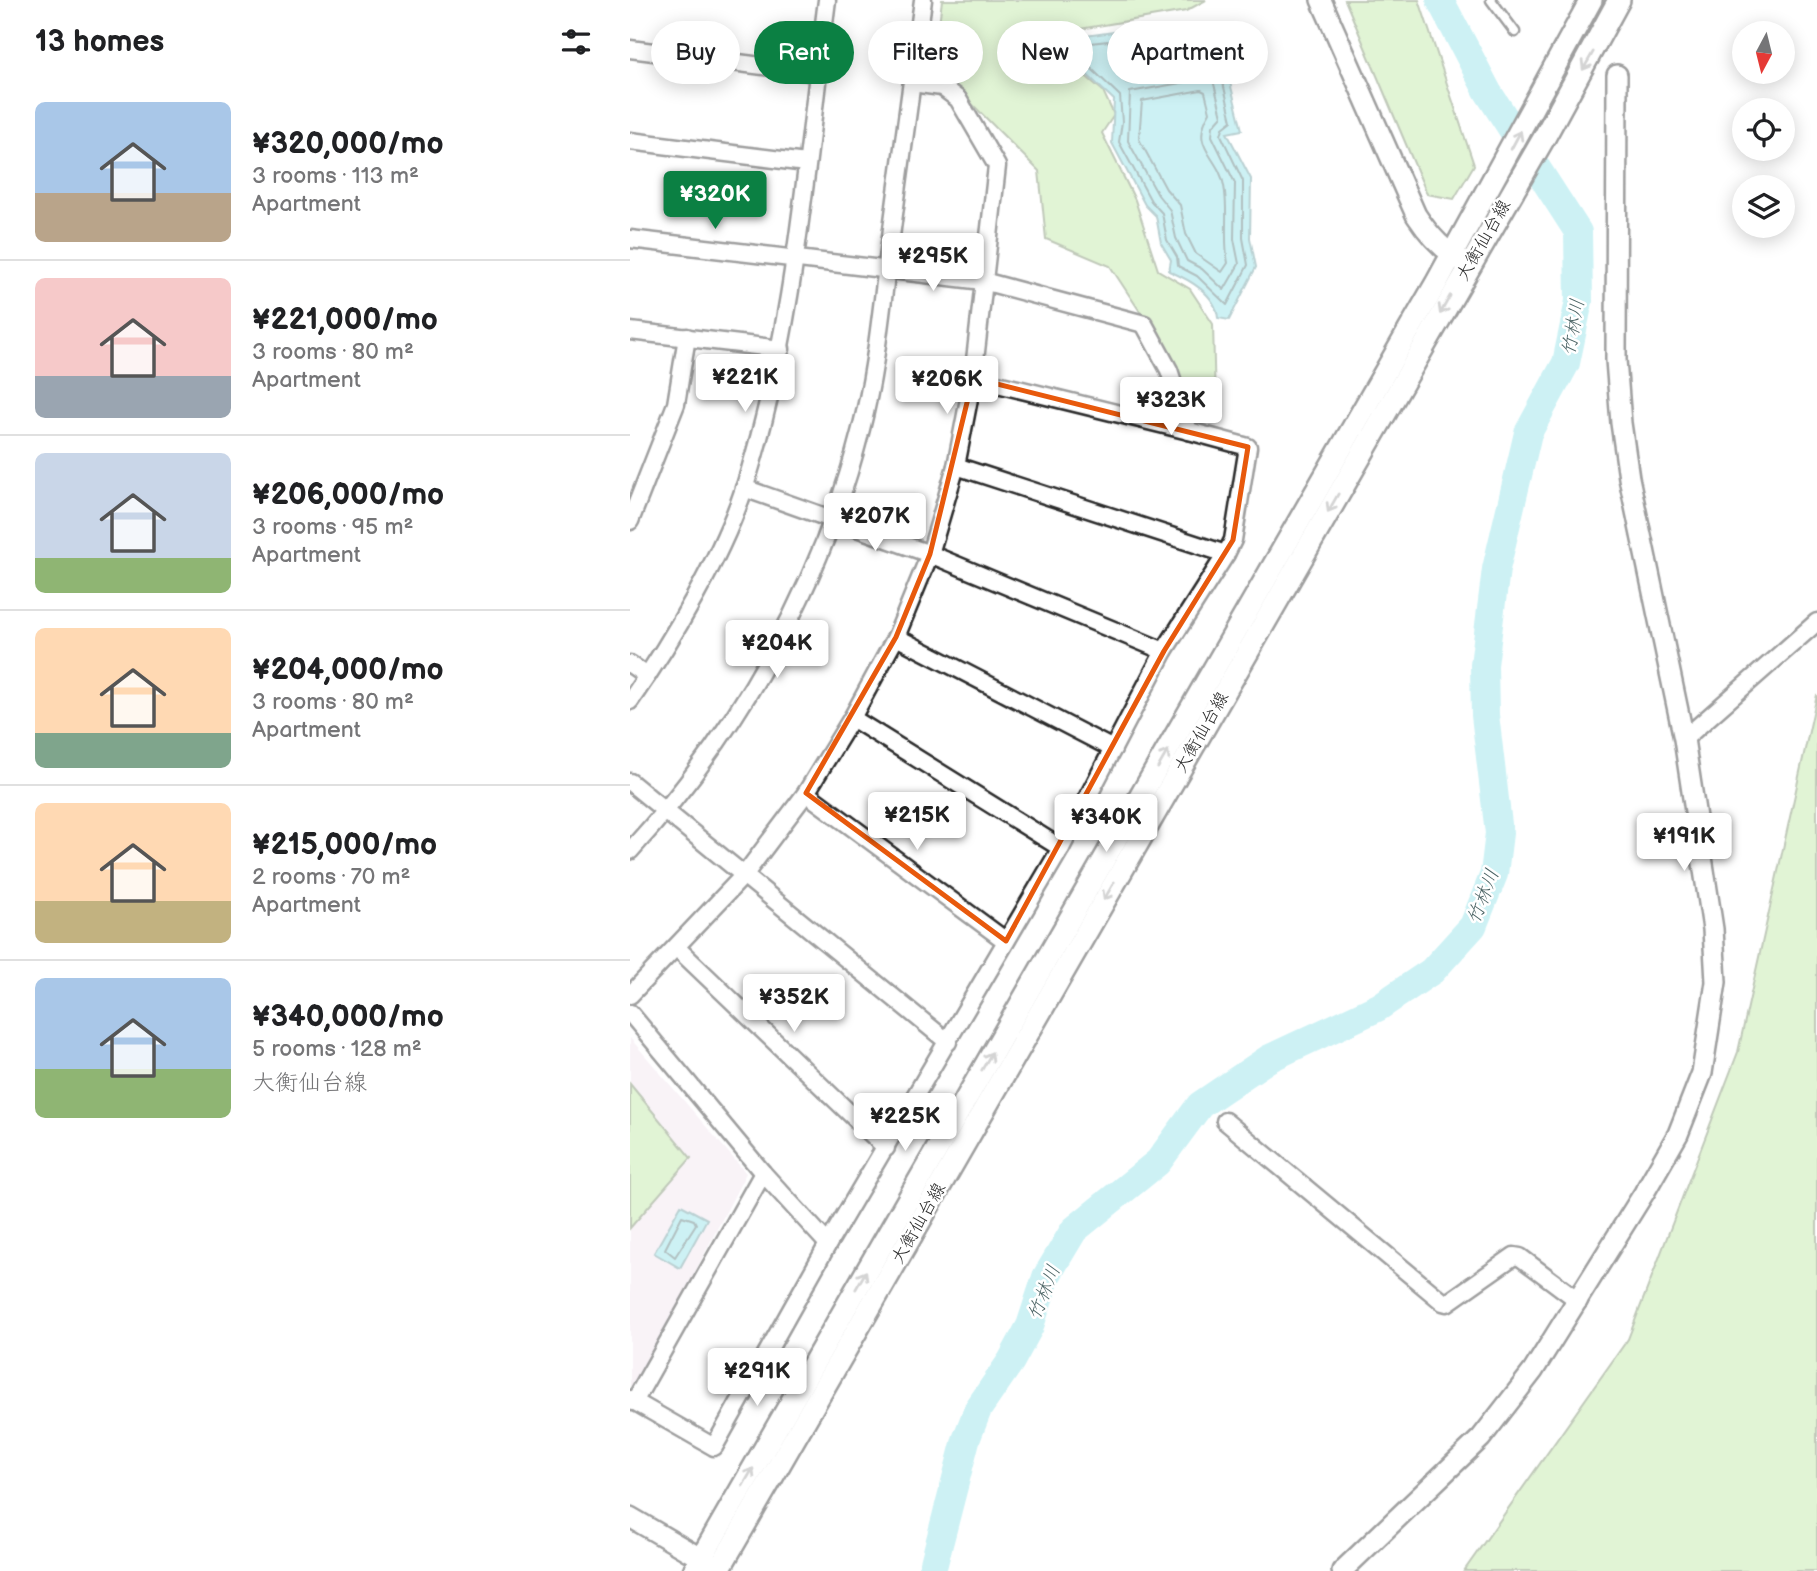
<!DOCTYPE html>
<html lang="en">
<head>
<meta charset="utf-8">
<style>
	:root { --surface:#fff; --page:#f2f2f2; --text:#202124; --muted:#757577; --line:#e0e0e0; --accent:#0b8043 }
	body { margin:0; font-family:"Balsamiq Sans","Klee One",sans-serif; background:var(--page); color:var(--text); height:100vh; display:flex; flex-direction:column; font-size:26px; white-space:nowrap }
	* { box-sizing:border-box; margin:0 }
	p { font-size:23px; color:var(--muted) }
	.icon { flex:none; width:38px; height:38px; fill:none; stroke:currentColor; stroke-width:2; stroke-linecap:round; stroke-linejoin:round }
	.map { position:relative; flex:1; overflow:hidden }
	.details { display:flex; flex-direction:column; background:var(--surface); width:630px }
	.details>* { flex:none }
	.top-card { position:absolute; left:21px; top:21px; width:665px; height:63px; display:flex; gap:14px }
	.needle { width:46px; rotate:187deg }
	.tools { position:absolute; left:1102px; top:21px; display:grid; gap:14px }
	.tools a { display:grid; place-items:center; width:63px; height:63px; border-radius:50%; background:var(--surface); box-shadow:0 4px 18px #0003; font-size:35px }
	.price { position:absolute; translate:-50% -60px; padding:0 16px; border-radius:7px; background:#fff; color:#222; font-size:23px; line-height:46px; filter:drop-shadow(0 2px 4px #0008) }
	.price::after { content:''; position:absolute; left:50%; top:42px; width:21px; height:16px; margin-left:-10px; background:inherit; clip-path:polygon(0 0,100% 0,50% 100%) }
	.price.current { background:var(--accent); color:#fff }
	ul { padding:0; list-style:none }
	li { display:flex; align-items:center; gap:21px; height:175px; padding:0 35px }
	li+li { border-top:2px solid var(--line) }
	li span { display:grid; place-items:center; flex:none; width:196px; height:140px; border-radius:10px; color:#555 }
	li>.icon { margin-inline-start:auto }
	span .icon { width:84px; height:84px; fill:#fffc; stroke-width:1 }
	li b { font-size:30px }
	h2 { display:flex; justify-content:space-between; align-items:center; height:84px; padding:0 35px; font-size:30px }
	.chip { padding:0 24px; border-radius:32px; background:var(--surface); box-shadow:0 4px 18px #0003; font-size:24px; line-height:63px }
	.chip.current { background:var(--accent); color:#fff }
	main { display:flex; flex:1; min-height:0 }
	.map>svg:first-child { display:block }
	.built { fill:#f1e4ee }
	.green { fill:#bde6a2; stroke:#748866; stroke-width:2 }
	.water { fill:#90e1e7; stroke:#68989c; stroke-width:2 }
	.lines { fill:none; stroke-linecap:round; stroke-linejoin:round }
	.shore { stroke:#537476; stroke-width:2 }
	.river { stroke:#90e1e7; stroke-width:28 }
	.service-casing { stroke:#2b2b2b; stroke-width:13 }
	.minor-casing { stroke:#2b2b2b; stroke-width:21 }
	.tertiary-casing { stroke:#2b2b2b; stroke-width:24 }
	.secondary-casing { stroke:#2b2b2b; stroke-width:26 }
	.service { stroke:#fff; stroke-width:8 }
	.minor { stroke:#fff; stroke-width:16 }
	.tertiary { stroke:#fff; stroke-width:19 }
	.secondary { stroke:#fff; stroke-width:21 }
	.oneway { stroke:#a0a0a0 }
	.marked { fill:none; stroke:#e8590c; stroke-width:5; stroke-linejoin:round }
	.labels { text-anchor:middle; stroke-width:5; stroke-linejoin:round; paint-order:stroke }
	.street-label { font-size:18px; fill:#2b2b2b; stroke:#fff }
	.water-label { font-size:19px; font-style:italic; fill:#496263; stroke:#fff }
</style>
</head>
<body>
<main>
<section class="details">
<h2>13 homes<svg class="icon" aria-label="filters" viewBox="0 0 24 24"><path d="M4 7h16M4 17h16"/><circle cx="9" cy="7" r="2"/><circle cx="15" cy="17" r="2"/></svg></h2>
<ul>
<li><span style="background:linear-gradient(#a9c7e8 65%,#b9a48a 0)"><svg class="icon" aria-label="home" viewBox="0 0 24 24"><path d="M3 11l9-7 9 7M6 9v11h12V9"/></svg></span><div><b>¥320,000/mo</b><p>3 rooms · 113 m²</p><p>Apartment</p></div></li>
<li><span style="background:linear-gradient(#f6c9c9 70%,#9aa5b1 0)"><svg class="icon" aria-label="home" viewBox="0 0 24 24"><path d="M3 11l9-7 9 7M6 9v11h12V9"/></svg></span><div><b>¥221,000/mo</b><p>3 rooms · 80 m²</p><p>Apartment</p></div></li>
<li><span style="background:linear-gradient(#c9d6e8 75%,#8fb573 0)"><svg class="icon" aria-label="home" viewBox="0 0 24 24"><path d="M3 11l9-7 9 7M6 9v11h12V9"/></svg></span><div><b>¥206,000/mo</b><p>3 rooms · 95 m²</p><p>Apartment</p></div></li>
<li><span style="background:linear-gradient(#ffd9b3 75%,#7fa58c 0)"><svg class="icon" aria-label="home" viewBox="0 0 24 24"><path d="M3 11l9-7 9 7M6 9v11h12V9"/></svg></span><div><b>¥204,000/mo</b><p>3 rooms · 80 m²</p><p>Apartment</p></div></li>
<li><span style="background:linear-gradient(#ffd9b3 70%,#c2b280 0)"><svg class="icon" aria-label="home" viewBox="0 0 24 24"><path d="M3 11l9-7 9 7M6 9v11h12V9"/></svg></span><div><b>¥215,000/mo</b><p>2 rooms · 70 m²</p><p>Apartment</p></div></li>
<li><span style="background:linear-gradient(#a9c7e8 65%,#8fb573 0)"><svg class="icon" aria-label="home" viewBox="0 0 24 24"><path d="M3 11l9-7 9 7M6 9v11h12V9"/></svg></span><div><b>¥340,000/mo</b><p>5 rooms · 128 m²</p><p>大衡仙台線</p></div></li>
</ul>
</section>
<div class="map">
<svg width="1187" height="1571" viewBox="0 0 1187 1571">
	<rect width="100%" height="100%" fill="#fff"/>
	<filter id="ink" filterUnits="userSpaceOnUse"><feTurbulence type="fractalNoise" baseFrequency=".0143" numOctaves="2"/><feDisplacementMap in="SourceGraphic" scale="14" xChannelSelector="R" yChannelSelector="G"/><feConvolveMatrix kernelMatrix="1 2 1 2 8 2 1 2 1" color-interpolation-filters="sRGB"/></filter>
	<g filter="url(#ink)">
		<!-- built -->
		<polygon class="built" points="0,1038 116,1173 6,1386 0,1386"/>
		<!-- green -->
		<g class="green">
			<polygon points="312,0 576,0 556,11 409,36 473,91 484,115 472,133 505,200 528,270 560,289 583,324 585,403 566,419 528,339 480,266 416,239 409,171 304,66"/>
			<polygon points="715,0 789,0 844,165 824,199 797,194"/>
			<polygon points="1187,695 1187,1571 834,1571 998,1339 1108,1052"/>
			<polygon points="0,1084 61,1158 0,1228"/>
		</g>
		<!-- water -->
		<g class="water">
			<path d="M483 32 498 76 594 59 612 130 597 133 621 179 620 238 626 267 599 320 588 318C586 294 560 280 539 271L541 260 531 243 526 216 515 205 482 143 484 100 421 41Z"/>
			<polygon points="51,1205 77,1219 50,1268 24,1253"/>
		</g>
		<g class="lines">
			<!-- shore -->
			<g class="shore">
				<polygon points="478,41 491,78 497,83 586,68 590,70 602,121 593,128 591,135 613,181 613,238 618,265 597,305 567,276 548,266 547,257 537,240 532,213 521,201 489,142 492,122 490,96 441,49 443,45"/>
				<polygon points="579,78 583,80 592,116 583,126 582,136 605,183 604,239 609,264 594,290 572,269 557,261 546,238 540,210 528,195 498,141 500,92"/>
				<path d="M571 90 575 92 580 112C558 148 589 155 594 186 599 211 593 237 598 263L592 272 566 254 556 234 550 205 536 189 509 139 512 101Z"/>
				<polygon points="52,1216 64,1220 66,1224 45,1257 35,1249"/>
			</g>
			<!-- river -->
			<polyline class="river" points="302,1571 336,1440 348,1409 381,1361 400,1326 416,1277 444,1230 528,1162 570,1105 638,1059 749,1007 802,971 843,926 864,874 869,833 855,715 854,665 866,569 898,433 936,363 949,301 948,232 858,92 810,0"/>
			<defs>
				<polyline id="service" points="861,0 885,32"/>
				<g id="minor">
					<polyline points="0,49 187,73"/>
					<polyline points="0,141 176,163"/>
					<polyline points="0,239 353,281 514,324 539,370 559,431 618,447 603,540 596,554 534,651 431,848 198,1244 84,1447 0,1399"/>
					<polyline points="0,331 151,349"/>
					<polyline points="343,378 559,431"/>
					<polyline points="326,466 596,554"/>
					<polyline points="114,488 300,554 534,651"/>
					<polyline points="0,521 46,404 57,337"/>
					<polyline points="266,637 483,749"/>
					<polyline points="0,664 17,676"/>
					<path d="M0 701C42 641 92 556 115 486 165 328 176 163 197 0"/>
					<polyline points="222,718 431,848"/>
					<polyline points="1054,739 1187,622"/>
					<polyline points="0,782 318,1042"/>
					<polyline points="176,793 376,941"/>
					<path d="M0 851C109 732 191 586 231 429 246 371 251 311 259 251 271 168 282 84 293 0"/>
					<polyline points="47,948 256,1148"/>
					<polyline points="0,995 115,874 176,793 222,718 266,637 300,554 326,466 343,378 367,166 328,99 312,87 282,83"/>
					<polyline points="0,1013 133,1173 198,1244"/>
					<polyline points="595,1121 813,1302 817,1303 884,1256 890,1257 949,1301"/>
					<polyline points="4,1402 133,1173"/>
				</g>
				<g id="tertiary">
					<path d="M691 0 786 215C799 235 813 251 834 262"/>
					<polyline points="0,1517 84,1566"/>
					<polyline points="712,1571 851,1438 903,1371 1014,1193 1048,1134 1072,1073 1086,982 1083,929 1054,739 999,478 991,423 986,360 987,75"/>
				</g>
				<g id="secondary">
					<polyline points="64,1571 807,282 961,0"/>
					<polyline points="88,1571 914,138 989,0"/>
				</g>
			</defs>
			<!-- service casing -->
			<use href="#service" class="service-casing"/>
			<!-- minor casing -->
			<use href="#minor" class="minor-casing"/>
			<!-- tertiary casing -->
			<use href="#tertiary" class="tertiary-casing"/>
			<!-- secondary casing -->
			<use href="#secondary" class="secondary-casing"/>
			<!-- service -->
			<use href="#service" class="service"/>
			<!-- minor -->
			<use href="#minor" class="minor"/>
			<!-- tertiary -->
			<use href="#tertiary" class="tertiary"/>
			<!-- secondary -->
			<use href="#secondary" class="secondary"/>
		</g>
		<!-- one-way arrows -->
		<defs><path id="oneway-shaft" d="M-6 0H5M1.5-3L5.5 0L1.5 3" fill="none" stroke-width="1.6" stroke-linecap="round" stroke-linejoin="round" transform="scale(1.75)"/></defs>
		<g class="oneway">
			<use href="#oneway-shaft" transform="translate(958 61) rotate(120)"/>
			<use href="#oneway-shaft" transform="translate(886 140) rotate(-62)"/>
			<use href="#oneway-shaft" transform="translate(815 305) rotate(119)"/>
			<use href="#oneway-shaft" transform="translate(703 503) rotate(120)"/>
			<use href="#oneway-shaft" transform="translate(533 759) rotate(-60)"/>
			<use href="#oneway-shaft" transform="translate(479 891) rotate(120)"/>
			<use href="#oneway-shaft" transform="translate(357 1061) rotate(-60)"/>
			<use href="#oneway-shaft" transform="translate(231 1280) rotate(-60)"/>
			<use href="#oneway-shaft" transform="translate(118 1477) rotate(-60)"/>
		</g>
	</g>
	<!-- marked area -->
	<path d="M0 0H1187V1571H0ZM343 378 618 447 603 540 534 651 376 941 176 793 266 637 300 554Z" fill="#fff" fill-opacity=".55" fill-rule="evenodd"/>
	<path class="marked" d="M343 378 618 447 603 540 534 651 376 941 176 793 266 637 300 554Z"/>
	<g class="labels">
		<!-- street labels -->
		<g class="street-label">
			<text transform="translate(853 240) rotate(-60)" y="6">大衡仙台線</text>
			<text transform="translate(571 732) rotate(-60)" y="6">大衡仙台線</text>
			<text transform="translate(288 1223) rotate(-60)" y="6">大衡仙台線</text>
		</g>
		<!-- water labels -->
		<g class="water-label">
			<text transform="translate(942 327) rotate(-80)" y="7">竹林川</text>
			<text transform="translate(852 896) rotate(-69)" y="7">竹林川</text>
			<text transform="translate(413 1292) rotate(-68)" y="7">竹林川</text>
		</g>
	</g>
</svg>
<div class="tools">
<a><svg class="needle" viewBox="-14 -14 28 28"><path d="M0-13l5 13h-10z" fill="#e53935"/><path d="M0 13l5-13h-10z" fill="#757577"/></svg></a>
<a><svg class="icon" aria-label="locate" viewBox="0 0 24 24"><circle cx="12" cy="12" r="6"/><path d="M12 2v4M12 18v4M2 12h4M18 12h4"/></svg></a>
<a><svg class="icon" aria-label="layers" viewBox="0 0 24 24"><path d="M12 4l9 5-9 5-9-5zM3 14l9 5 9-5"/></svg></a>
</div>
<b class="price current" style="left:85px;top:231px">¥320K</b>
<b class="price" style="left:303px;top:293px">¥295K</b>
<b class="price" style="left:115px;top:414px">¥221K</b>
<b class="price" style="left:317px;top:416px">¥206K</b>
<b class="price" style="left:541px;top:437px">¥323K</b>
<b class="price" style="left:245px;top:553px">¥207K</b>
<b class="price" style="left:147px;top:680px">¥204K</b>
<b class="price" style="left:287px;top:852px">¥215K</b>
<b class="price" style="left:476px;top:854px">¥340K</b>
<b class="price" style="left:1054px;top:873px">¥191K</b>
<b class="price" style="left:164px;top:1034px">¥352K</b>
<b class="price" style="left:275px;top:1153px">¥225K</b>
<b class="price" style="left:127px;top:1408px">¥291K</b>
<div class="top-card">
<a class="chip">Buy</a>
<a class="chip current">Rent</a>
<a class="chip">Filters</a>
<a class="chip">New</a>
<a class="chip">Apartment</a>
</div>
</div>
</main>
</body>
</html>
